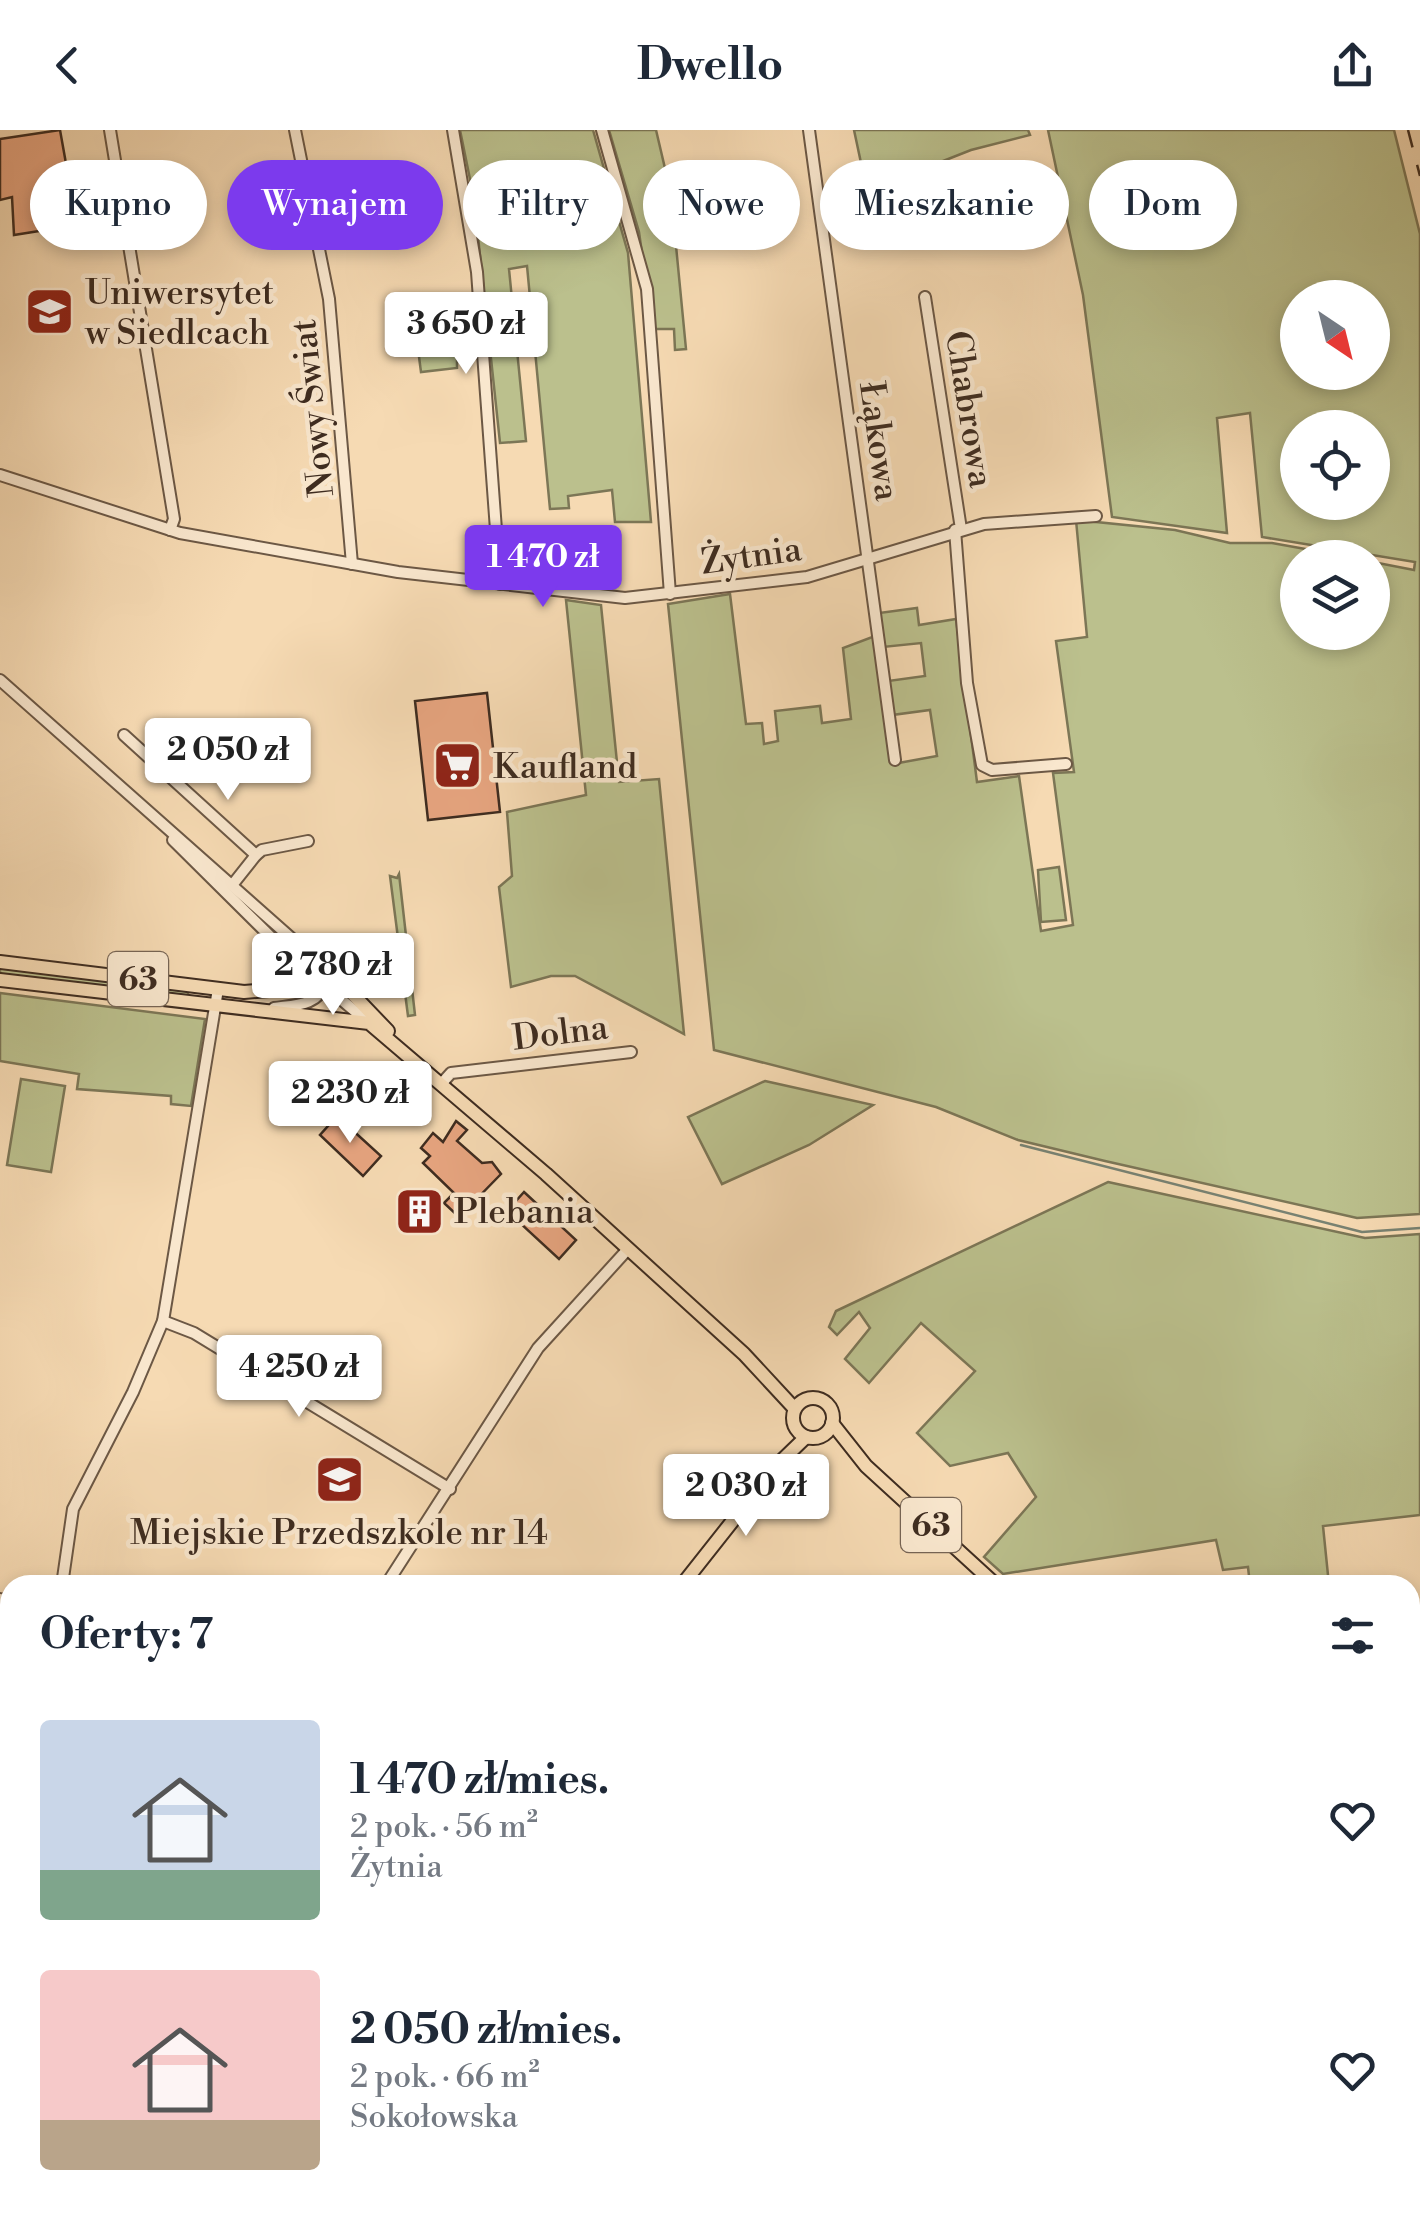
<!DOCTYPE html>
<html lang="pl">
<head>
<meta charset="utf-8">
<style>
	:root { --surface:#fff; --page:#f2f2f3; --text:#1f2937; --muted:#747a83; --accent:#7c3aed }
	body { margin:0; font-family:"Libre Bodoni",serif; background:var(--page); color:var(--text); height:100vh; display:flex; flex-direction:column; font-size:38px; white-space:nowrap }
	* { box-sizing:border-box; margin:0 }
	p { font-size:32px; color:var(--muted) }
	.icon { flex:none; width:55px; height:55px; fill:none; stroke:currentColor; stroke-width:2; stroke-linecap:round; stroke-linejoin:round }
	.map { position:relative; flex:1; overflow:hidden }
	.drawer { position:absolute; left:0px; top:1445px; width:1420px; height:642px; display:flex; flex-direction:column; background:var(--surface); border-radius:30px 30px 0 0; box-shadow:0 5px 15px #0003 }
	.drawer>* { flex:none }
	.guide { position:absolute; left:30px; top:30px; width:1360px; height:90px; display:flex; gap:20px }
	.needle { width:65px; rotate:145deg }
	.buttons { position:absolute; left:1280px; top:150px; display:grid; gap:20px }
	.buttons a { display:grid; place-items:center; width:110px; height:110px; border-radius:50%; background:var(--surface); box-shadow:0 5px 15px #0003; font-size:50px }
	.price { position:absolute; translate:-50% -85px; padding:0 22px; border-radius:10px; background:#fff; color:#222; font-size:32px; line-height:65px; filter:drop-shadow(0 2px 5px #0008) }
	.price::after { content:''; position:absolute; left:50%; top:60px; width:30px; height:22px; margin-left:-15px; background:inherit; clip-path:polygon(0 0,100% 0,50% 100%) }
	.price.active { background:var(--accent); color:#fff }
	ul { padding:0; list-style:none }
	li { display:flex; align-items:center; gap:30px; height:250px; padding:0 40px }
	li span { display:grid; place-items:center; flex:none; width:280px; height:200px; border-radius:10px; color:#555 }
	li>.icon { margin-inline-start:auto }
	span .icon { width:120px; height:120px; fill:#fffc; stroke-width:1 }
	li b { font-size:42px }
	h2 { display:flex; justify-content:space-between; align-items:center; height:120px; padding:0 40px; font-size:42px }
	.pill { padding:0 35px; border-radius:45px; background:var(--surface); box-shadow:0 5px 15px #0003; font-size:35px; line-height:90px }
	.pill.active { background:var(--accent); color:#fff }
	header { display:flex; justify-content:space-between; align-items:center; height:130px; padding:0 40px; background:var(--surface); font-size:45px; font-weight:800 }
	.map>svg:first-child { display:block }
	.green { fill:#bbc08d; stroke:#7c7656; stroke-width:2.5; fill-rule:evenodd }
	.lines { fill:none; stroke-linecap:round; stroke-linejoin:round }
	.stream { stroke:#788272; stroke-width:2.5 }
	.building { fill:#e7a580; stroke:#3e2c20; stroke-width:2.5 }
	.minor-casing { stroke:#6c5845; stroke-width:14 }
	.major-casing { stroke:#3e2c20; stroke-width:16 }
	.minor { stroke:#f9e7ce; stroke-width:10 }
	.major { stroke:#f6dab3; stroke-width:12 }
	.rail { stroke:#3e2c20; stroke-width:2.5; stroke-dasharray:18 18; stroke-linecap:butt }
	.labels { text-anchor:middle; stroke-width:9; stroke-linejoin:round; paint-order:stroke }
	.shield { fill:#f9e7ce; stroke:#766454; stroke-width:2.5 }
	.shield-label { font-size:32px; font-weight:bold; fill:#3e2c20 }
	.poi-label { font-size:35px; fill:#3e2c20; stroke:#f9e7ce; text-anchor:start }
	.street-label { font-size:35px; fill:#3e2c20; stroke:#f9e7ce }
</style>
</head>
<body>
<header><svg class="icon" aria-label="back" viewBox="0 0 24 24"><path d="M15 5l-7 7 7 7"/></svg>Dwello<svg class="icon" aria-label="share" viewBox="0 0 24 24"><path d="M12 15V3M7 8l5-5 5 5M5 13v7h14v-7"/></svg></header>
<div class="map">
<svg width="1420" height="2086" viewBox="0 0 1420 2086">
	<rect width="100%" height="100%" fill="#f6dab3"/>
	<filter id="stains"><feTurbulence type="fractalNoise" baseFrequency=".002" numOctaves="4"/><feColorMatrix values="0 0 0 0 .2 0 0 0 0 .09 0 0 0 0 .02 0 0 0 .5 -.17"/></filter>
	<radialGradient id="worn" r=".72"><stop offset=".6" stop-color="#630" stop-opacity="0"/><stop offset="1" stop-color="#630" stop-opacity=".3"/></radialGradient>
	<!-- green -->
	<g class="green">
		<polygon points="460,0 593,0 628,123 651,392 615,392 612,360 568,366 569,378 550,379 527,136 509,139 526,311 500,313 474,69"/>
		<polygon points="609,0 656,0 671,64 686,219 675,220 674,199 653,199 639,102"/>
		<polygon points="854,0 1028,0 1030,5 971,20 867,61"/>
		<path d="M1048 0H1394L1420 104V1084L1357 1088 1105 1031 1018 1010 936 977 714 920 668 474 730 464 746 594 762 593 764 614 778 611 775 581 820 576 822 593 851 589 843 518 875 506 893 634 937 626 930 580 892 585 888 551 925 546 921 513 883 517 879 483 917 478 919 495 956 489 977 652 1019 646 1041 801 1073 795 1053 643 1074 642 1056 511 1087 507 1076 390 1175 400 1230 413H1272L1350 427 1298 428V502H1372L1373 432 1414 440 1415 432 1262 407 1250 283 1217 288 1227 403 1112 387 1083 165ZM1298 168H1372V242H1298ZM1298 298H1372V372H1298Z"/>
		<polygon points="457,201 457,238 421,242 416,204"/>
		<polygon points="566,470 601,475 619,652 659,649 684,904 575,846 551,846 511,857 499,757 512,746 507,682 586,665"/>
		<polygon points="1059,737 1066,790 1041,792 1038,740"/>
		<polygon points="399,744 415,885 408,886 390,746 397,748"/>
		<polygon points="0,838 188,861 188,867 0,844"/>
		<polygon points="0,863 205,889 191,976 171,974 171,966 77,959 79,944 0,931"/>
		<polygon points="21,949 65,956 51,1042 7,1035"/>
		<polygon points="765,951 873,975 809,1015 722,1054 688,987"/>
		<polygon points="1108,1052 1365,1108 1420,1104 1420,1385 1323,1396 1329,1455 1250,1455 1248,1437 1223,1440 1216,1410 1003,1444 984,1427 1036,1367 1008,1323 950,1336 917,1303 975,1241 921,1193 869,1253 845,1229 870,1198 859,1182 837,1205 829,1197 836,1181"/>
		<polygon points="0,1961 10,1961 10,2078 159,2078 161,2086 0,2086"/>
		<polygon points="595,2078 970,2078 971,2086 596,2086"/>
	</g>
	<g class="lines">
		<!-- stream -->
		<polyline class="stream" points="1021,1015 1362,1102 1420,1098"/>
	</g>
	<!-- building -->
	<g class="building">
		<polygon points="60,0 77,95 14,105 12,67 0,70 0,9"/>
		<polygon points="487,563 500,682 428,690 415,571"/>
		<polygon points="337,986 381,1026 363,1046 320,1005"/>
		<polygon points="456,991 467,1000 457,1011 482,1033 492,1032 501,1044 459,1087 444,1073 454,1063 423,1033 430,1026 421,1018 433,1003 443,1012"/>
		<polygon points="524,1062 576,1110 559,1129 507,1081"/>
		<polygon points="414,1065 435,1084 423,1097 402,1078"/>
		<polygon points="1415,1680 1420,1684 1420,1734 1410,1724 1410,1681"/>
	</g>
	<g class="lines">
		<defs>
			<g id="minor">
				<polyline points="110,0 174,389 170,400"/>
				<polyline points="295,0 329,169 352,434"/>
				<polyline points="453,0 477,142 500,454"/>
				<polyline points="602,0 647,159 670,464"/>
				<polyline points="809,0 895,630"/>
				<polyline points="925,167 961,399"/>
				<polyline points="0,345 180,403 398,442 625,468 807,447 984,394 1096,386"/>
				<polyline points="955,400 967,553 982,635 992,640 1066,634"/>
				<polyline points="0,550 343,854"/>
				<polyline points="124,605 256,725 233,754"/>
				<polyline points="173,710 291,827 369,893"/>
				<polyline points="256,725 262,720 308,711"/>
				<polyline points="281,859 293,848 291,828"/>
				<path d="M274 878C294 875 319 876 325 853"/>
				<polyline points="442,953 451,943 631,922"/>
				<polyline points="163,1191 194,1203 450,1359"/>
				<polyline points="62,1455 73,1379 133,1262 163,1191 218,859"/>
				<polyline points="386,1455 538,1218 628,1119"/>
				<polyline points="0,1469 10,1479"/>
				<polyline points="1410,1672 1420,1671"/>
				<polyline points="0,1684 10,1694"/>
				<polyline points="0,1855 10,1856"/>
				<polyline points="0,1938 10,1938"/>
				<polyline points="164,2078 166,2086"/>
				<polyline points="1279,2078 1282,2086"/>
			</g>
			<g id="major">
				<polyline points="0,832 244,862 343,854 388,901"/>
				<polyline points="0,850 369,893 546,1044 744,1224 794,1278"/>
				<circle cx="813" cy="1288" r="20"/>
				<polyline points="832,1293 866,1336 996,1455"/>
				<polyline points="682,1455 776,1336 806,1307"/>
				<polyline points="1410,1832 1420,1842"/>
				<polyline points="0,1953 10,1953"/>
			</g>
		</defs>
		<!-- minor casing -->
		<use href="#minor" class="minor-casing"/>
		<!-- major casing -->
		<use href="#major" class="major-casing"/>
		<!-- minor -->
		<use href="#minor" class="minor"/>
		<!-- major -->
		<use href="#major" class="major"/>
		<!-- rail -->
		<polyline class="rail" points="1408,0 1420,46"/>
	</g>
	<!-- icons -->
	<defs>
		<symbol id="university-square" viewBox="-11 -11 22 22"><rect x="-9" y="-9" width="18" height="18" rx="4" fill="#8f2418" stroke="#f9e7ce"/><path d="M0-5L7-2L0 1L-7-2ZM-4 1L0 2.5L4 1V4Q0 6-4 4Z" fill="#fff"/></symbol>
		<symbol id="supermarket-square" viewBox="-11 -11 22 22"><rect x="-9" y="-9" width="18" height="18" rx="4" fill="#8f2418" stroke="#f9e7ce"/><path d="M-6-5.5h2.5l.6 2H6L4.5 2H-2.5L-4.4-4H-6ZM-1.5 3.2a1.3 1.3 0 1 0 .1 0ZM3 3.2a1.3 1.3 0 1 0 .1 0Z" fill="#fff"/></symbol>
		<symbol id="building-square" viewBox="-11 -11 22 22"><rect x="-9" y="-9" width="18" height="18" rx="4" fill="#8f2418" stroke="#f9e7ce"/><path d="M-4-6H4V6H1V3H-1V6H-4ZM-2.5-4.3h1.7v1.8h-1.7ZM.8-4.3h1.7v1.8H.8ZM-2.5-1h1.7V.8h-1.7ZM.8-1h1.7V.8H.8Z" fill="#fff"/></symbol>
		<symbol id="school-square" viewBox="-11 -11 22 22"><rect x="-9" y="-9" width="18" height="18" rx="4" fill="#8f2418" stroke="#f9e7ce"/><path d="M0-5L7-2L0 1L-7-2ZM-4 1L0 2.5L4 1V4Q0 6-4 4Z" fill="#fff"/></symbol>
	</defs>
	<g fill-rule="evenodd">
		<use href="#university-square" x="22" y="154" width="55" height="55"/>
		<use href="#supermarket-square" x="430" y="608" width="55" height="55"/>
		<use href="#building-square" x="392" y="1054" width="55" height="55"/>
		<use href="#school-square" x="312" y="1322" width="55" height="55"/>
	</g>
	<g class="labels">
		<!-- shield labels -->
		<g class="shield">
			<rect x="108" y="822" width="60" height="54" rx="8"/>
			<rect x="901" y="1368" width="60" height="54" rx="8"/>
		</g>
		<g class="shield-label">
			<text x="138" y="860">63</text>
			<text x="931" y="1406">63</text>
		</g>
		<!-- poi labels -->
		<g class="poi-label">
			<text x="85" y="174">Uniwersytet<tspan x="85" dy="40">w Siedlcach</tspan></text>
			<text x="493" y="648">Kaufland</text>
			<text x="454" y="1093">Plebania</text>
			<text x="339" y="1414" text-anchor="middle">Miejskie Przedszkole nr 14</text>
		</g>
		<!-- street labels -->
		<g class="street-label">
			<text transform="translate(312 278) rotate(-96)" y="12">Nowy Świat</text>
			<text transform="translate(970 279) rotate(81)" y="12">Chabrowa</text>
			<text transform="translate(880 311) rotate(82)" y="12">Łąkowa</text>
			<text transform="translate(751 425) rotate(-8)" y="12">Żytnia</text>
			<text transform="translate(560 902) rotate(-7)" y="12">Dolna</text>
		</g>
	</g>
	<rect width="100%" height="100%" filter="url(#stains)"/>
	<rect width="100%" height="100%" fill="url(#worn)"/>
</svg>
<div class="buttons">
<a><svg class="needle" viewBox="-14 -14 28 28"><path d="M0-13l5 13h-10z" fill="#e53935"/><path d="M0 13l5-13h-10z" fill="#747a83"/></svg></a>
<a><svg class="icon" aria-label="locate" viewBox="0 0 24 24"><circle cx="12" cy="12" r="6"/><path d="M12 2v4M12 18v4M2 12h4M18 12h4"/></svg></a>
<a><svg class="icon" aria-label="layers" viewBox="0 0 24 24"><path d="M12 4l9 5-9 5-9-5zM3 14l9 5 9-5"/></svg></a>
</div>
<b class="price" style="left:466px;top:247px">3 650 zł</b>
<b class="price active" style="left:543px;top:480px">1 470 zł</b>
<b class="price" style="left:228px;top:673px">2 050 zł</b>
<b class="price" style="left:333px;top:888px">2 780 zł</b>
<b class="price" style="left:350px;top:1016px">2 230 zł</b>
<b class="price" style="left:299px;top:1290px">4 250 zł</b>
<b class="price" style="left:746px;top:1409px">2 030 zł</b>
<div class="guide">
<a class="pill">Kupno</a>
<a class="pill active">Wynajem</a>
<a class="pill">Filtry</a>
<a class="pill">Nowe</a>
<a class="pill">Mieszkanie</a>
<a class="pill">Dom</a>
</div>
<section class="drawer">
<h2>Oferty: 7<svg class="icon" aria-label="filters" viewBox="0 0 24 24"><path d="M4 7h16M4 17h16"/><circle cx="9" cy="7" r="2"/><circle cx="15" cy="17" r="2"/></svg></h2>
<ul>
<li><span style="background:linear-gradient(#c9d6e8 75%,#7fa58c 0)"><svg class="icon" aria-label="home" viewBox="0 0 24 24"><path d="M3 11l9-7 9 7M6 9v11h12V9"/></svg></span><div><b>1 470 zł/mies.</b><p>2 pok. · 56 m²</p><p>Żytnia</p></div><svg class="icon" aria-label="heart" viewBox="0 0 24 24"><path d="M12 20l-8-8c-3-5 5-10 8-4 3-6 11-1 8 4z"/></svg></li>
<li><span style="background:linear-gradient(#f6c9c9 75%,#b9a48a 0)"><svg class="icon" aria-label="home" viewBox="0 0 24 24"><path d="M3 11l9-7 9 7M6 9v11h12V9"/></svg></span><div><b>2 050 zł/mies.</b><p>2 pok. · 66 m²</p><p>Sokołowska</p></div><svg class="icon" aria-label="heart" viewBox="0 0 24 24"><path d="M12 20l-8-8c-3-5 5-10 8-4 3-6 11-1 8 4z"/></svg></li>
</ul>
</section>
</div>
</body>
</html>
